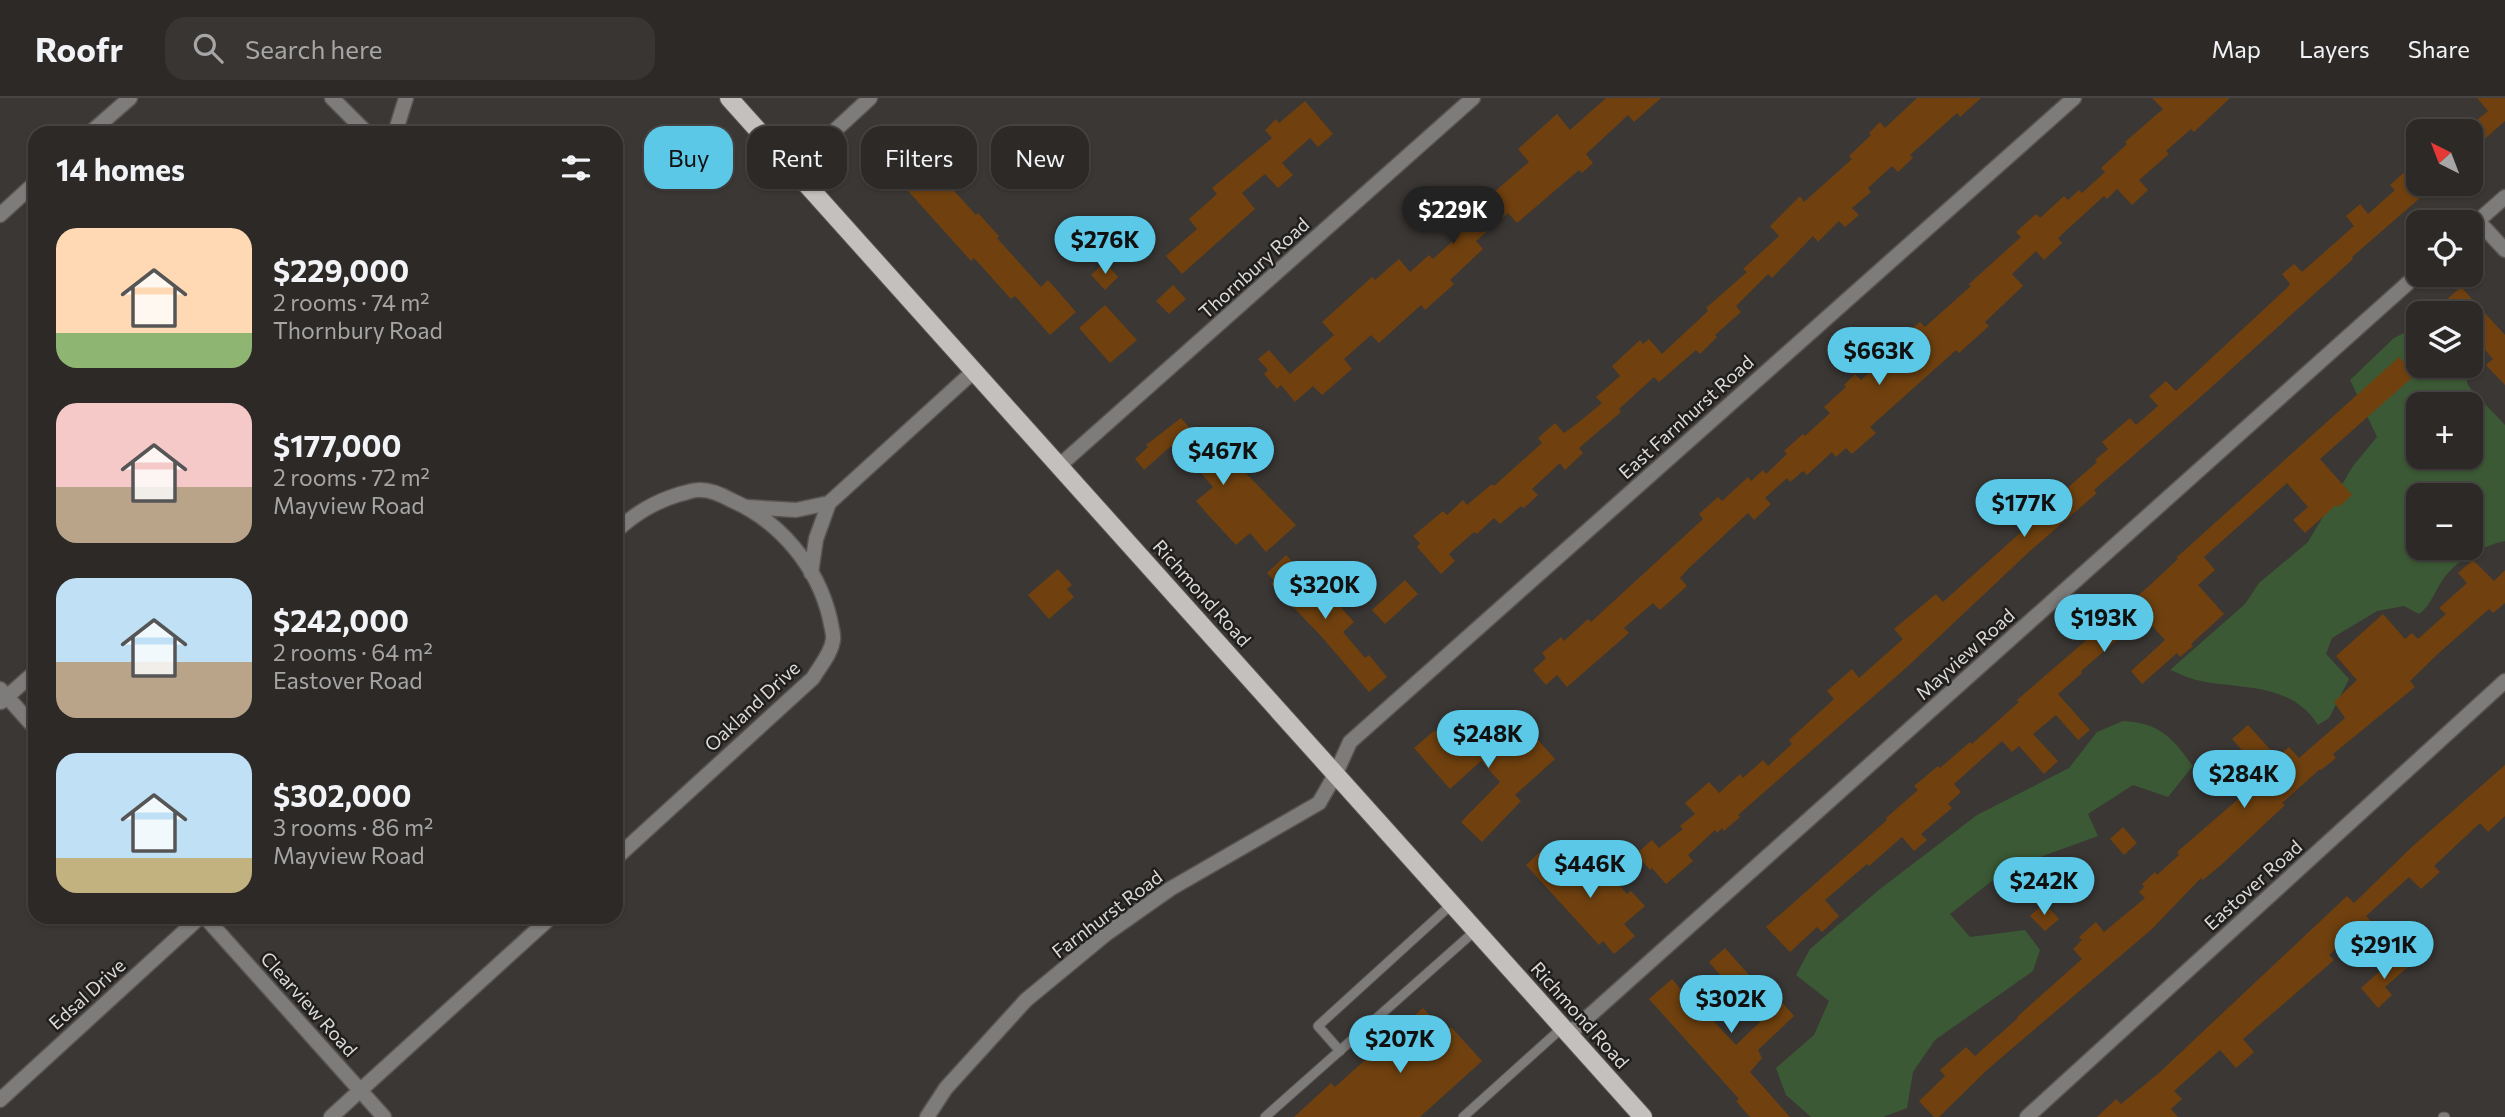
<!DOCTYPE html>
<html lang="en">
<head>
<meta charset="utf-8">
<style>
	:root { --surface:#2c2927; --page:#383533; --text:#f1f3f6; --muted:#a6a6a7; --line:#484544; --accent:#5ac8e6 }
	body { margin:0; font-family:Commissioner,sans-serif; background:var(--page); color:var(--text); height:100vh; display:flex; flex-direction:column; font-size:26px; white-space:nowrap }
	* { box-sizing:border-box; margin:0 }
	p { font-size:23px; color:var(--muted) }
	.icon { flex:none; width:38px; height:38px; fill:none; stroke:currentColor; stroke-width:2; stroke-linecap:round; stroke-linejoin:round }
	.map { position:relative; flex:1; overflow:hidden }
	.details { position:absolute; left:28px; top:28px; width:595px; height:798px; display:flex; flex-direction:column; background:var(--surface); border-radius:21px; box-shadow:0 2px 5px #0004,0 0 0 2px var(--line) }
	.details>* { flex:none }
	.banner { position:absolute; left:644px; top:28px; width:665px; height:63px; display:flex; gap:14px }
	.needle { width:46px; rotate:318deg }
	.tools { position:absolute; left:2406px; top:21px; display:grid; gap:14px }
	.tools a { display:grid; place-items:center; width:77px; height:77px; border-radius:14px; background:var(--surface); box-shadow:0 2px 5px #0004,0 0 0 2px var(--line); font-size:35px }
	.price { position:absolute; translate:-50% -60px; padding:0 16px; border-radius:24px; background:var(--accent); color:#111; font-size:23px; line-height:46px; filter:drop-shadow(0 2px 4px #0008) }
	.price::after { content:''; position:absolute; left:50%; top:42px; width:21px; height:16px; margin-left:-10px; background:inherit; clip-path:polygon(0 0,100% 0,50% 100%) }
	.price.current { background:#222; color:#fff }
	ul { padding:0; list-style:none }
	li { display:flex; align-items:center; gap:21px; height:175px; padding:0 28px }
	li span { display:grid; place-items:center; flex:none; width:196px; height:140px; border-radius:21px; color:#555 }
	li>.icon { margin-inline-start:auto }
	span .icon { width:84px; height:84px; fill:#fffc; stroke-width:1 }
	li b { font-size:30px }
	h2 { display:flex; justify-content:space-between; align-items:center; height:84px; padding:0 28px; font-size:30px }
	.pill { padding:0 24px; border-radius:21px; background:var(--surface); box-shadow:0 2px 5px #0004,0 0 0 2px var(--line); font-size:24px; line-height:63px }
	.pill.current { background:var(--accent); color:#111 }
	header { display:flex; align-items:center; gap:42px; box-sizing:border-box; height:98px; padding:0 35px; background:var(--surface); border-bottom:2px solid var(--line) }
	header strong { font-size:33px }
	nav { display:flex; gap:38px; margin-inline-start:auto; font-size:24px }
	.search { width:490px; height:63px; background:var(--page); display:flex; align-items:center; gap:18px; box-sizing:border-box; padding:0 24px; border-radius:21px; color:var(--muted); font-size:26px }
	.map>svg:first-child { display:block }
	.green { fill:#3b5934; fill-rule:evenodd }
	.building { fill:#70410f }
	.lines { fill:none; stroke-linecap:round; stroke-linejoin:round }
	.lane-casing { stroke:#585452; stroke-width:11 }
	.street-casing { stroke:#585452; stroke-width:17 }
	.primary-casing { stroke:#585452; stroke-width:20 }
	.lane { stroke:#7e7c7b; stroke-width:9 }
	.street { stroke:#7e7c7b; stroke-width:14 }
	.primary { stroke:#c4c0bd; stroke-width:18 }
	.labels { text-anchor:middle; stroke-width:5; stroke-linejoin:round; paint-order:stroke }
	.street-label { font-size:19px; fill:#dcdad8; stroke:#201f1d }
</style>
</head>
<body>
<header>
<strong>Roofr</strong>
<div class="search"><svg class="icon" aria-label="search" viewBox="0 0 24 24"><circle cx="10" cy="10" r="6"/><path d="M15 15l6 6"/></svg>Search here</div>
<nav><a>Map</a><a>Layers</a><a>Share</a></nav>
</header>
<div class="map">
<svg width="2505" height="1019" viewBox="0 0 2505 1019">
	<rect width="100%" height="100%" fill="#3b3734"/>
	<!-- green -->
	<g class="green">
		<path d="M2418 228V268H2461L2469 289 2505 327V443C2485 447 2462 459 2448 475 2436 488 2433 506 2419 516L2404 508 2377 513 2332 540 2326 556 2349 581 2329 620 2318 627C2290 583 2240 592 2196 582 2187 580 2179 575 2170 572L2245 506 2259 485 2308 444 2353 368 2377 339 2350 282 2394 240ZM2418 306H2471V359H2418ZM2418 397H2471V450H2418Z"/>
		<path d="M2123 623C2161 625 2172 640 2193 668L2168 699 2133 687 2088 716 2098 738 2007 771 1950 816 1970 839 2025 832 2040 852 2033 873 1935 942 1913 974 1907 1010 1883 1019H1811L1786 997 1776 970 1814 937 1829 903 1796 877 1810 851 1880 791 1977 717 2069 670 2097 634Z"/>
	</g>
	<!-- building -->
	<g class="building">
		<polygon points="1606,0 1661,0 1634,24 1628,17 1586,56 1593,65 1582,75 1579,72 1517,125 1508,115 1476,143 1483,151 1450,182 1454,186 1425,212 1421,207 1379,245 1371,237 1344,261 1352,271 1322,297 1313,288 1295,304 1281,287 1277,291 1264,276 1268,272 1258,261 1269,252 1290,276 1334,237 1322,224 1372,179 1375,182 1399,161 1410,174 1429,157 1433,161 1456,140 1442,125 1463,106 1460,103 1474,90 1485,102 1529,64 1518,51 1557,16 1570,32"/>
		<polygon points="1917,0 1981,0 1960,19 1957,15 1910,57 1913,60 1898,74 1892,68 1868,90 1871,94 1852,110 1859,117 1845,129 1839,123 1818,144 1813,138 1772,180 1768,176 1736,208 1741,214 1715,237 1717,239 1700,256 1696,252 1659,284 1654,279 1619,311 1621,314 1579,350 1583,355 1565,372 1560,365 1532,391 1538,397 1524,410 1521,408 1500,426 1494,420 1477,436 1474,434 1449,456 1455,463 1441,476 1417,449 1420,445 1413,438 1443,413 1447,417 1463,402 1467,407 1492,386 1494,388 1542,345 1538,340 1555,325 1564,335 1579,324 1602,305 1596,299 1620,278 1612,268 1640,242 1643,246 1649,241 1662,256 1708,213 1706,210 1747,174 1743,171 1779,138 1770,128 1800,98 1804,104 1852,61 1849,58 1871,37 1869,35 1880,24 1885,30"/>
		<polygon points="2152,0 2230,0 2194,34 2191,31 2166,53 2169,56 2139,82 2148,92 2132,107 2117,91 2107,101 2104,98 2058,140 2062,145 2044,162 2036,153 2012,176 2023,188 1985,224 1989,228 1959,255 1956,252 1870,329 1876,335 1852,356 1846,350 1836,359 1832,354 1807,377 1803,373 1790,384 1787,380 1765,400 1771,406 1754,422 1748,415 1688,471 1680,480 1687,488 1660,512 1653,505 1624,530 1629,535 1567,589 1557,577 1546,587 1533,572 1546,560 1542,555 1561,539 1564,543 1588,521 1591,524 1703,421 1699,416 1718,399 1722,403 1748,379 1751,383 1763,372 1766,376 1787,356 1784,353 1803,336 1805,338 1830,315 1824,309 1846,289 1844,287 1855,276 1861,282 1882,264 1887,269 1911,247 1903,238 1920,224 1925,229 1971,188 1969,186 2021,139 2016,134 2036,116 2040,120 2064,98 2068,102 2079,92 2082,95 2105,74 2101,70 2127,46 2125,44 2163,11"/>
		<polygon points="2477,0 2505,0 2505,23 2471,53 2471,27 2488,13"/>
		<polygon points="1305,3 1333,36 1318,49 1310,40 1282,65 1293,77 1278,90 1265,76 1242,95 1255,111 1182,176 1166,158 1197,131 1189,121 1217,96 1212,90 1272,40 1265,32 1276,21 1279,25"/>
		<polygon points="883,27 891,37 902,27 917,44 911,50 944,87 946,84 976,117 978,115 999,138 997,140 1041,189 1048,182 1076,214 1050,237 1015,198 1011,201 974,160 971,163 864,44"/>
		<polygon points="2418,62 2418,86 2436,86 2352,159 2353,161 2206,294 2094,392 2097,395 2030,453 1907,569 1738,717 1740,719 1724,733 1722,730 1717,735 1715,732 1688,757 1693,763 1666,786 1652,770 1650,772 1636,756 1652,742 1659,750 1683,731 1680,728 1695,716 1685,705 1709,684 1719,695 1740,676 1743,680 1763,662 1768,668 1792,646 1789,642 1834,601 1827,593 1852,571 1859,580 1903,541 1894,531 1936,496 1943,504 2066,394 2064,393 2097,364 2095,362 2108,351 2102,344 2130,320 2136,327 2158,308 2149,298 2166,283 2176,293 2289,188 2290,186 2282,176 2294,166 2302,174 2354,128 2346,118 2360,106 2368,116 2395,92 2390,87"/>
		<polygon points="1105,164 1118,179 1105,192 1091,177"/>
		<polygon points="1173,187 1186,201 1169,216 1156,203"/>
		<polygon points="2461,189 2505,237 2505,287 2486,267 2493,261 2471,236 2471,215 2454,215 2444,204"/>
		<polygon points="1105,207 1137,242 1110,265 1079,230"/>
		<polygon points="2399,259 2415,277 2320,361 2352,397 2339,409 2336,407 2305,435 2293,422 2308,409 2287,385 2204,459 2215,472 2198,487 2224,516 2191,546 2193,548 2180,559 2177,555 2142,586 2131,573 2165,542 2144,519 2081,573 2082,575 2058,596 2090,632 2078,642 2056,617 2033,636 2058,663 2044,676 2019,648 2012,654 2002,643 1954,686 1961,694 1948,706 1952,710 1921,736 1927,742 1914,753 1902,739 1869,768 1867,766 1825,802 1839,818 1822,834 1817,829 1790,854 1766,829 1887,722 1886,720 1918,692 1914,688 1938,668 1940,670 1970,644 1972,646 2019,604 2017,602 2149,488 2178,461 2176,460"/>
		<polygon points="1181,320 1196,337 1206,328 1217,340 1212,345 1237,373 1241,370 1296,427 1266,454 1250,435 1236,447 1209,418 1196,403 1213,389 1191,364 1188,367 1171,348 1144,372 1135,361 1148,349 1146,347"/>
		<polygon points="1286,457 1306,478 1302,481 1330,511 1337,505 1354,524 1343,534 1365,560 1369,557 1387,579 1369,594 1321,538 1271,486 1274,483 1267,475"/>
		<polygon points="2473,462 2494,483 2505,472 2505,505 2493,515 2489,511 2441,553 2410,583 2415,589 2333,656 2336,660 2321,672 2320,671 2282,705 2285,707 2221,767 2203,782 2201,780 2152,831 1987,972 1939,1019 1934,1019 1919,1003 1945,978 1940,972 1966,949 1975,958 2018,920 2017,919 2082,861 2073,851 2082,842 2079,839 2096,824 2104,834 2145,800 2139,794 2144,789 2142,786 2155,774 2157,777 2179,757 2177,754 2265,678 2232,641 2248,627 2277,659 2289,649 2299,660 2345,620 2334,604 2357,582 2336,558 2383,516 2405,541 2412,535 2418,541 2446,516 2439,510 2467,485 2458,475"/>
		<polygon points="1058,471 1072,487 1067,491 1074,499 1049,521 1028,497"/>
		<polygon points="1405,482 1418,496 1385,526 1372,512"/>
		<polygon points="1523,625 1555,661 1515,697 1521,703 1482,744 1461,724 1500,684 1481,663 1450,691 1414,650 1435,632 1447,645 1468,626 1492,652"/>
		<polygon points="2505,667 2505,718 2488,734 2480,725 2434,768 2440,774 2421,791 2409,779 2366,818 2380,833 2367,845 2360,837 2356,841 2352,836 2329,857 2334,862 2243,941 2254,954 2236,970 2220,952 2174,993 2182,1001 2171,1011 2178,1019 2097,1019 2116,1001 2121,1006 2159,975 2347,798 2354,805 2414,747"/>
		<polygon points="2123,729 2137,745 2124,757 2110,741"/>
		<polygon points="1545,749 1575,783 1597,763 1627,796 1631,793 1645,808 1624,826 1635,838 1614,856 1603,843 1599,847 1526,767"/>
		<polygon points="2044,805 2059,821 2045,833 2030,818"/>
		<polygon points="1725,850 1758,887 1760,885 1777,904 1780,902 1794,918 1758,952 1762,960 1750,974 1790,1019 1750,1019 1736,1003 1739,1001 1649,901 1672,881 1683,894 1679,898 1700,922 1707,916 1736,947 1760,924 1709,864"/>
		<polygon points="2398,857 2409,868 2385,889 2392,897 2378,910 2361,890"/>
		<polygon points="1423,910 1439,928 1452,930 1482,963 1420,1019 1294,1019 1331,985 1335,989"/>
	</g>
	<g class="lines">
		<defs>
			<g id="lane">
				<polyline points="1340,953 1318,928 1452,806"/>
				<polyline points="1265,1019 1476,832"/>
				<polyline points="1463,1019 1563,929"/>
				<polyline points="2443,1019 2445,1019"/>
			</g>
			<g id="street">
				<polyline points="332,0 367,35"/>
				<polyline points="90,35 130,0"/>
				<polyline points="395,35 406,0"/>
				<polyline points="793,71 870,0"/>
				<polyline points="0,117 35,85"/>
				<polyline points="2478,123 2505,152"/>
				<polyline points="2471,129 2505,99"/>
				<polyline points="1059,368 1473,0"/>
				<polyline points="747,409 796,412 829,405"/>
				<path d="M616 433C636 415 654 404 680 396 686 395 694 391 701 392 711 392 722 397 731 402 780 423 818 469 830 521 831 528 834 536 833 542 831 556 820 568 813 580L616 760"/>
				<polyline points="811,475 816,441 829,405 974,273"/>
				<polyline points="0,591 35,630"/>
				<polyline points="1,604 35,574"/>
				<polyline points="205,819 384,1019"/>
				<polyline points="1569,936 2418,176"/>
				<polyline points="0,1002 200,819"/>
				<polyline points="331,1019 551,819"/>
				<polyline points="927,1019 946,990 1026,902 1106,836 1170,791 1319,705 1335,677 1350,644 2074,0"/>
				<polyline points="2027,1019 2505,583"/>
			</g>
			<polyline id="primary" points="729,0 1643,1019"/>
		</defs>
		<!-- lane casing -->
		<use href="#lane" class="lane-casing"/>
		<!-- street casing -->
		<use href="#street" class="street-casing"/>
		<!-- primary casing -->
		<use href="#primary" class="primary-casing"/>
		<!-- lane -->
		<use href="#lane" class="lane"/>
		<!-- street -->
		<use href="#street" class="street"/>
		<!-- primary -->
		<use href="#primary" class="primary"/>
	</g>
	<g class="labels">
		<!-- street labels -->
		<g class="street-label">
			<text transform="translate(1254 170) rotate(-42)" y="7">Thornbury Road</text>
			<text transform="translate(1686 319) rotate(-42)" y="7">East Farnhurst Road</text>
			<text transform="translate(1202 495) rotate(48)" y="7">Richmond Road</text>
			<text transform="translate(1965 556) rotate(-42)" y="7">Mayview Road</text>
			<text transform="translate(752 608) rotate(-43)" y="7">Oakland Drive</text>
			<text transform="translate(2253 787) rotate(-42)" y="7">Eastover Road</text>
			<text transform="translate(1107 816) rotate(-37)" y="7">Farnhurst Road</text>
			<text transform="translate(87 896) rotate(-42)" y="7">Edsal Drive</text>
			<text transform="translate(309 906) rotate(48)" y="7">Clearview Road</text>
			<text transform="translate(1580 917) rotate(48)" y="7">Richmond Road</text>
		</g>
	</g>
</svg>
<div class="tools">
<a><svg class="needle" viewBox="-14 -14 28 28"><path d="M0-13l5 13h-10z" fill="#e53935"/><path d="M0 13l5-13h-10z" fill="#a6a6a7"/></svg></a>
<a><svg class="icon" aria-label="locate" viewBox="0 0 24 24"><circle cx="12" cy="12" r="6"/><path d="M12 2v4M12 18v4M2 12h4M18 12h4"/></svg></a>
<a><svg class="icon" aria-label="layers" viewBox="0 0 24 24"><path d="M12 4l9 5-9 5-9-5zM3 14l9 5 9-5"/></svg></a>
<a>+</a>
<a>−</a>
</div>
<b class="price current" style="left:1453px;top:148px">$229K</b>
<b class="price" style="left:1105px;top:178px">$276K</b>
<b class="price" style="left:1879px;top:289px">$663K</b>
<b class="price" style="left:1223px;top:389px">$467K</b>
<b class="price" style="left:2024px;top:441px">$177K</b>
<b class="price" style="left:1325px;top:523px">$320K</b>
<b class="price" style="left:2104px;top:556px">$193K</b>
<b class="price" style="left:1488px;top:672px">$248K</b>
<b class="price" style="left:2244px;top:712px">$284K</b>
<b class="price" style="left:1590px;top:802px">$446K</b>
<b class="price" style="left:2044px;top:819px">$242K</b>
<b class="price" style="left:2384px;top:883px">$291K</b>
<b class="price" style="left:1731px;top:937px">$302K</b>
<b class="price" style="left:1400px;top:977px">$207K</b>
<div class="banner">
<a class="pill current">Buy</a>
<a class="pill">Rent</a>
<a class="pill">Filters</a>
<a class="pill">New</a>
</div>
<section class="details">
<h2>14 homes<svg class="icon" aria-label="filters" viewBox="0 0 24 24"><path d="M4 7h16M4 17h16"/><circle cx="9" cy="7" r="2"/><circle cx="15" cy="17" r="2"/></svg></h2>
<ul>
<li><span style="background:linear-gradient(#ffd9b3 75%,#8fb573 0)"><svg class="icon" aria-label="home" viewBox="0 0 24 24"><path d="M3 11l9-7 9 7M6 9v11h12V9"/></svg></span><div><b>$229,000</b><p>2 rooms · 74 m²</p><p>Thornbury Road</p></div></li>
<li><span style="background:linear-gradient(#f6c9c9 60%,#b9a48a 0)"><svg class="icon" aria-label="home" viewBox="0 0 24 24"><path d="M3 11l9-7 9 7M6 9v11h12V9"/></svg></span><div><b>$177,000</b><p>2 rooms · 72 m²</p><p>Mayview Road</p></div></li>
<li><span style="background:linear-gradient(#bfe0f5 60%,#b9a48a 0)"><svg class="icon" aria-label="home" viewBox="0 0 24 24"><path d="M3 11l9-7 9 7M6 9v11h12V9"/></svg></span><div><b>$242,000</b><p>2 rooms · 64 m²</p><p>Eastover Road</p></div></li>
<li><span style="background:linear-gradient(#bfe0f5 75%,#c2b280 0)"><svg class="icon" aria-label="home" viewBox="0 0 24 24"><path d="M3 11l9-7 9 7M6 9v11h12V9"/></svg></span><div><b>$302,000</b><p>3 rooms · 86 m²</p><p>Mayview Road</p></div></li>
</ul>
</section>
</div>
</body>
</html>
